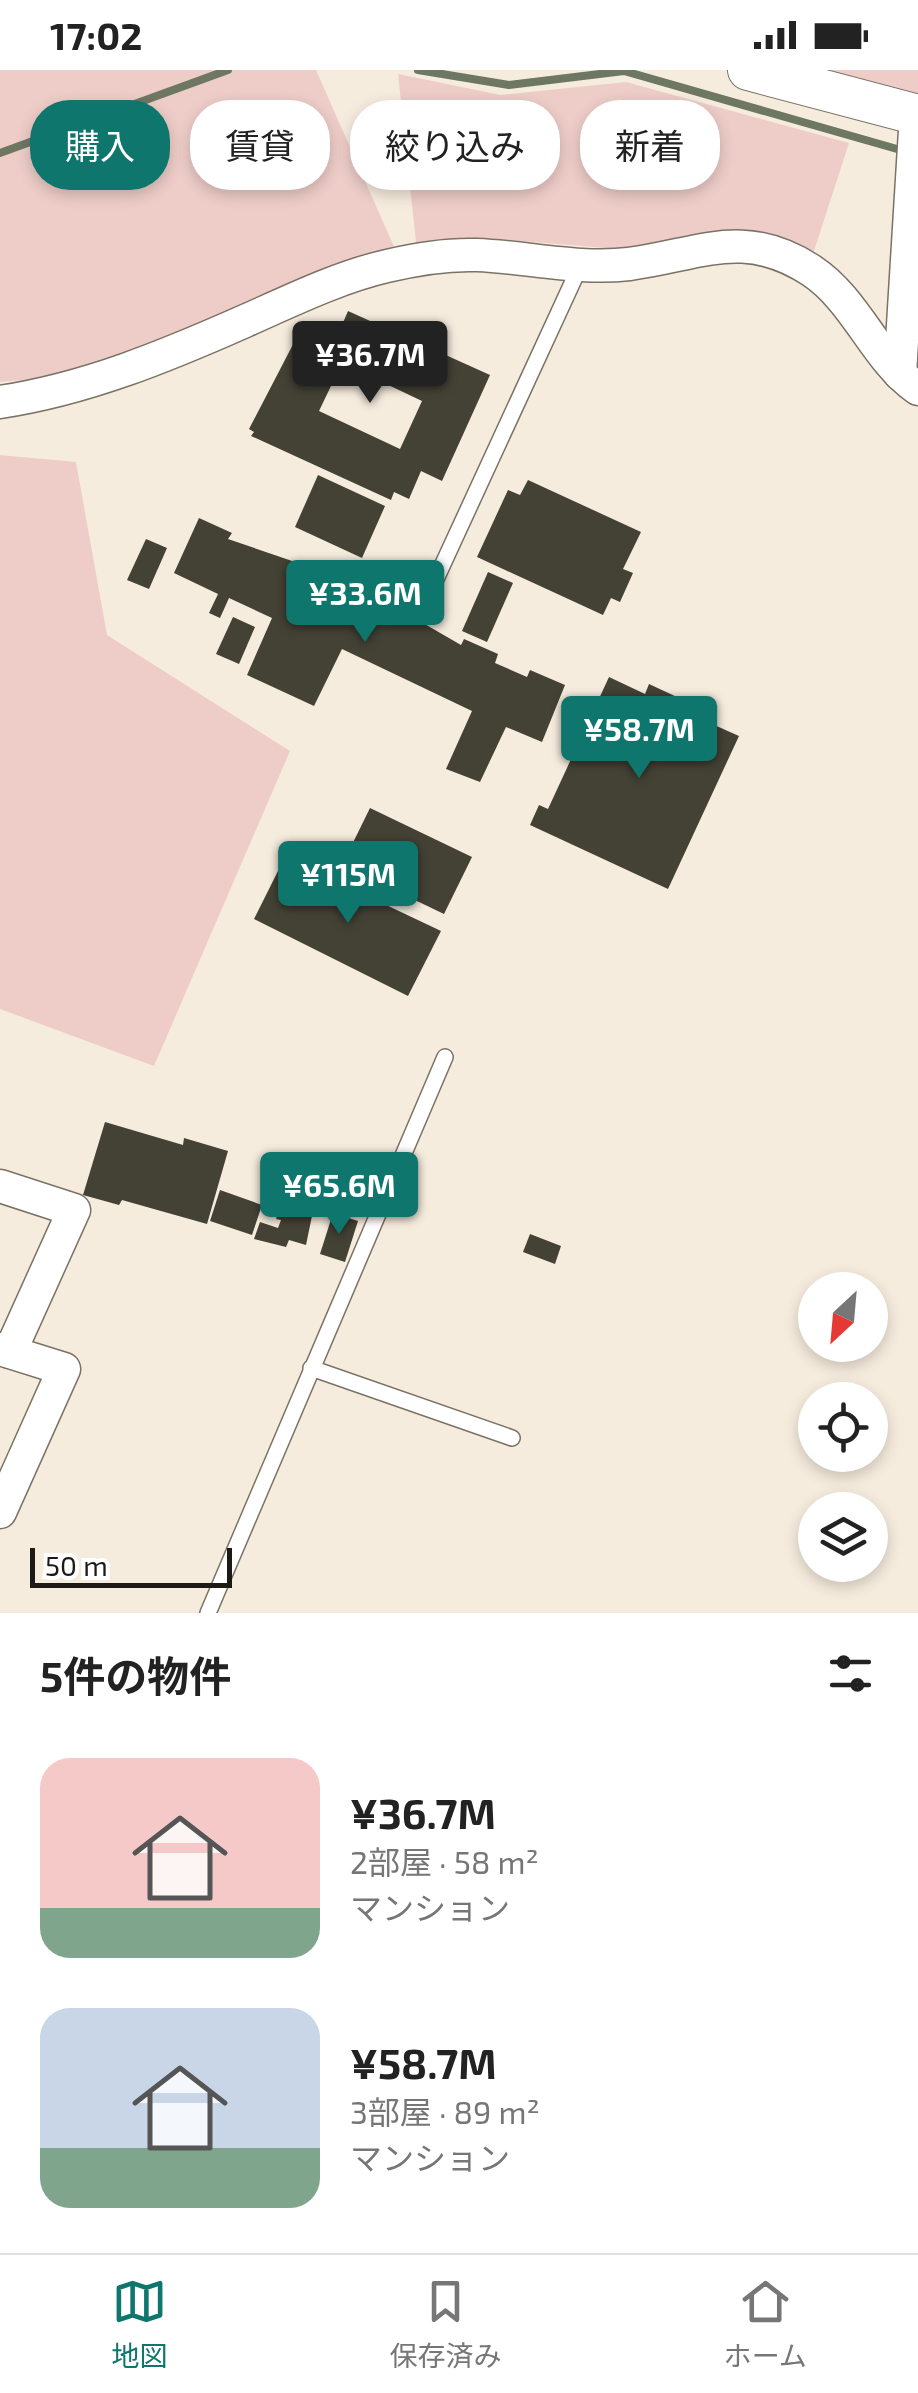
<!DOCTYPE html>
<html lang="ja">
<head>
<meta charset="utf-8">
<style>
	:root { --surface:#fff; --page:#f6f6f6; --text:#222; --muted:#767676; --line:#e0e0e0; --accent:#0f766e }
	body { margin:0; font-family:"Exo 2","Noto Sans JP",sans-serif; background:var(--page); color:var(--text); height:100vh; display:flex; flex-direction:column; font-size:38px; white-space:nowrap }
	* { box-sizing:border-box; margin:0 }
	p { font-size:32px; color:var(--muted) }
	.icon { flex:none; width:55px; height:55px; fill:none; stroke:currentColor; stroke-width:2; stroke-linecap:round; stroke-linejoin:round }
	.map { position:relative; height:1543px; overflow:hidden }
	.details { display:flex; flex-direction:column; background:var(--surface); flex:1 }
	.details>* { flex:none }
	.banner { position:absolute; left:30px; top:30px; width:860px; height:90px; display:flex; gap:20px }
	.needle { width:65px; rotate:206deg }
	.controls { position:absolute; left:798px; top:1202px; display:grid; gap:20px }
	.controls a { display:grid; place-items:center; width:90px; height:90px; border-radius:50%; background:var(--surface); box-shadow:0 5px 15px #0003; font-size:50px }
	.scale { position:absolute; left:30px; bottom:25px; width:202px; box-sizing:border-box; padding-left:10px; border:5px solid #1d1a15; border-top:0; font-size:28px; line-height:35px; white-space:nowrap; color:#1d1a15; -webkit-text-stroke:8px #fff; paint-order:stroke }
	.price { position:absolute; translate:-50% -85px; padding:0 22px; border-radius:10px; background:var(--accent); color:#fff; font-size:32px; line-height:65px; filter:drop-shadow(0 2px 5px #0008) }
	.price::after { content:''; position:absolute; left:50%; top:60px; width:30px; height:22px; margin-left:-15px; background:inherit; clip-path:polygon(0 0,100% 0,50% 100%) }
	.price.selected { background:#222; color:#fff }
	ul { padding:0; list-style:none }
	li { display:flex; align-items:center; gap:30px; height:250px; padding:0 40px }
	li span { display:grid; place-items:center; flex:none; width:280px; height:200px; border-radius:30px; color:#555 }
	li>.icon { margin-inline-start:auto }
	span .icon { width:120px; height:120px; fill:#fffc; stroke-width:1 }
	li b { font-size:42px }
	h2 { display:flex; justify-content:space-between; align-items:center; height:120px; padding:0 40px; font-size:42px }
	.tag { padding:0 35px; border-radius:40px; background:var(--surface); box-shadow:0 5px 15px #0003; font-size:35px; line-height:90px }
	.tag.selected { background:var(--accent); color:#fff }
	.status { display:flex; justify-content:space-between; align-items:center; height:70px; padding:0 50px; background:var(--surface); direction:ltr }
	.status svg { height:28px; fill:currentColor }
	.tab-bar { display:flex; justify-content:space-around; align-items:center; height:140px; border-top:2px solid var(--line); background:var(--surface); font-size:28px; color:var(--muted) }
	.tab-bar a { display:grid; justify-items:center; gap:5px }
	.tab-bar .selected { color:var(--accent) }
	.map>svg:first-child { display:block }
	.green { fill:#eecdc8 }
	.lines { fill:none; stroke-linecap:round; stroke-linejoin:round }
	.stream { stroke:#6e7762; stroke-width:8 }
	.building { fill:#444235; fill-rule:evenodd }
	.service-casing { stroke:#7a7265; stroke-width:18 }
	.minor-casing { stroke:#7a7265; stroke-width:35 }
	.tertiary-casing { stroke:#7a7265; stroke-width:42 }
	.service { stroke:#fff; stroke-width:15 }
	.minor { stroke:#fff; stroke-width:32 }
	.tertiary { stroke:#fff; stroke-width:40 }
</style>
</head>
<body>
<div class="status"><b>17:02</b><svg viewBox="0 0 49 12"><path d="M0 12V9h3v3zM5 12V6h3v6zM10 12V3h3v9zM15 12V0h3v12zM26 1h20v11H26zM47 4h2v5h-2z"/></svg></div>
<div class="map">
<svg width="918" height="1543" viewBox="0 0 918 1543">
	<rect width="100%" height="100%" fill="#f6ecde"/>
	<!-- green -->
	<g class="green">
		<polygon points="0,0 316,0 395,179 203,256 43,308 0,312"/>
		<polygon points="804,0 918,0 918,30"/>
		<polygon points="398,4 501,25 626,12 849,73 814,181 751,161 617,179 485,168 416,172"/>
		<polygon points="0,385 76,392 107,565 290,681 154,996 0,939"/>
	</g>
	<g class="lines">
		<!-- stream -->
		<g class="stream">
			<polyline points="418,0 509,15 624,1 904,81"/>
			<polyline points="0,83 228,0"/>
		</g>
	</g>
	<!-- building -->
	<g class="building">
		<path d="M348 241 490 305 442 411 421 401 409 429 394 422 391 430 251 366 254 362 249 359 301 259 317 266 322 254 339 262ZM342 293 422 331 400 379 319 341Z"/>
		<polygon points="318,405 385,436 362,488 295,457"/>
		<polygon points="528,410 641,462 623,499 633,503 620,532 611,528 603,545 477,487 508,420 520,425"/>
		<polygon points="199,448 232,463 228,469 298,493 295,501 328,516 333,508 366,523 362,531 394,545 397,538 461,575 464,569 498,584 495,593 527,607 530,600 565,615 542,672 506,657 480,712 446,699 472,641 342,579 314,636 247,605 272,548 229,528 220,548 209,543 218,524 174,503"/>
		<polygon points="146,469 167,478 149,519 127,510"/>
		<polygon points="488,502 513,513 487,572 462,561"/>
		<polygon points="233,547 255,557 239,594 216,584"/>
		<polygon points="609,607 645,624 649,614 707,641 703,650 739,666 668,819 530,755 539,735 548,739"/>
		<polygon points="370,738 472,787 444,844 342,795"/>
		<polygon points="285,787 441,861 408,926 254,849"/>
		<polygon points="105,1052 183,1075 184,1068 228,1081 207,1154 122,1130 119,1135 83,1125"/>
		<polygon points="220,1120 262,1135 252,1165 210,1151"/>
		<polygon points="286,1120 302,1124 298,1136 313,1141 306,1175 289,1170 286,1177 254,1169 260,1152 278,1158 281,1150 276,1149"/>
		<polygon points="333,1143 358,1151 345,1192 320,1184"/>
		<polygon points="530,1164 561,1176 555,1194 523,1182"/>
	</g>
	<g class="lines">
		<defs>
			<g id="service">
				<polyline points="425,533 581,194"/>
				<polyline points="311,1298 512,1368"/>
				<polyline points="208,1543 445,987"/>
			</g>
			<g id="minor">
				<polyline points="900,304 916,44"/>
				<path d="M0 332C86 319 166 286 245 251 290 231 339 207 387 196 416 189 447 184 477 185 527 187 579 200 629 194 699 185 744 156 812 201 857 231 875 289 918 319"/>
				<polyline points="0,1116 74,1140 10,1282"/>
				<polyline points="0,1279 64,1299 0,1442"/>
			</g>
			<polyline id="tertiary" points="748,0 918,45"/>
		</defs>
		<!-- service casing -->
		<use href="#service" class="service-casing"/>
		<!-- minor casing -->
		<use href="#minor" class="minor-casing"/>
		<!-- tertiary casing -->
		<use href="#tertiary" class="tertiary-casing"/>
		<!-- service -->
		<use href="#service" class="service"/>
		<!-- minor -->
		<use href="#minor" class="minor"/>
		<!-- tertiary -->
		<use href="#tertiary" class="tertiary"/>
	</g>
</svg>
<div class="controls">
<a><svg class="needle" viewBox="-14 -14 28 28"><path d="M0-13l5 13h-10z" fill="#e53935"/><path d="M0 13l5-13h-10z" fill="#767676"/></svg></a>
<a><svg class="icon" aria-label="locate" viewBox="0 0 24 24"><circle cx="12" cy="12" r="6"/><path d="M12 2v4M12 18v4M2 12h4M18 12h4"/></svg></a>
<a><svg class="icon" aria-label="layers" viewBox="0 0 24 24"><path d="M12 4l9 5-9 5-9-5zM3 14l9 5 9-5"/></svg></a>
</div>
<div class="scale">50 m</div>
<b class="price selected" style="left:370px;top:336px">¥36.7M</b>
<b class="price" style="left:365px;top:575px">¥33.6M</b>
<b class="price" style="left:639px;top:711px">¥58.7M</b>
<b class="price" style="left:348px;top:856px">¥115M</b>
<b class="price" style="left:339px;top:1167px">¥65.6M</b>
<div class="banner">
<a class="tag selected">購入</a>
<a class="tag">賃貸</a>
<a class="tag">絞り込み</a>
<a class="tag">新着</a>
</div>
</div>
<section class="details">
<h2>5件の物件<svg class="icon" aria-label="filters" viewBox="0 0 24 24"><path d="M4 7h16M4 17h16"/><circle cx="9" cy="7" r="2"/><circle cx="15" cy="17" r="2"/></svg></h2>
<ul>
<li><span style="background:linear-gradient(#f6c9c9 75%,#7fa58c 0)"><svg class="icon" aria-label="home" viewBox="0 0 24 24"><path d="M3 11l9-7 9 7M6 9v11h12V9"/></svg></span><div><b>¥36.7M</b><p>2部屋 · 58 m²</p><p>マンション</p></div></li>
<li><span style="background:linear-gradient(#c9d6e8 70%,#7fa58c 0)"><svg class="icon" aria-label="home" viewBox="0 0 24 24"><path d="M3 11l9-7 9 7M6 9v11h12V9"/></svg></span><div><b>¥58.7M</b><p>3部屋 · 89 m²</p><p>マンション</p></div></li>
</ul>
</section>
<nav class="tab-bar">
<a class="selected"><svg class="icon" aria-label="map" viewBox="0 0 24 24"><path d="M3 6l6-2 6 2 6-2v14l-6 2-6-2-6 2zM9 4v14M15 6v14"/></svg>地図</a>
<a><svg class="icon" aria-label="saved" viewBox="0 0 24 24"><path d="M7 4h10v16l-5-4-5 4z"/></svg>保存済み</a>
<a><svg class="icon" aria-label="home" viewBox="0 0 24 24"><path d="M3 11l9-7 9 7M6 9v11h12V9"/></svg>ホーム</a>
</nav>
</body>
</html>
